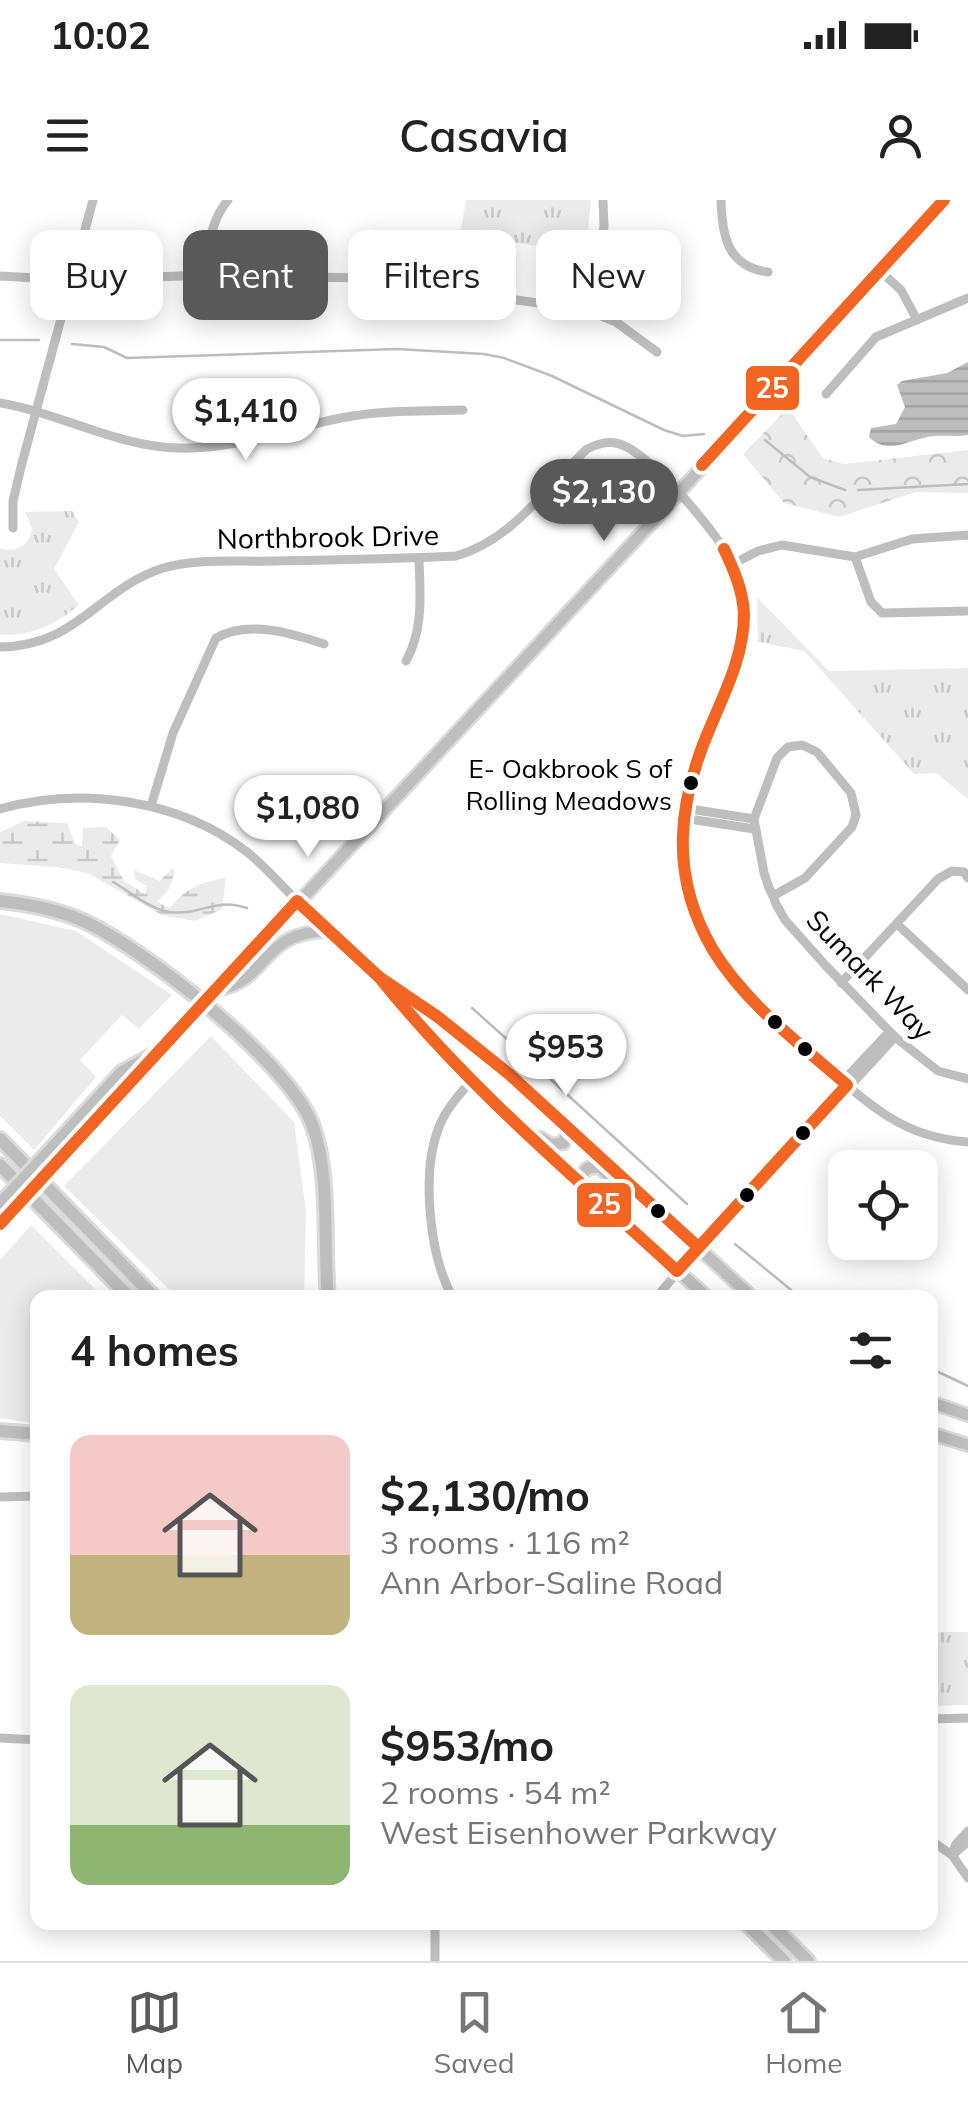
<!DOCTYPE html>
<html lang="en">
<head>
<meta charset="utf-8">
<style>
	:root { --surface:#fff; --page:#f2f2f2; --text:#222; --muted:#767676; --line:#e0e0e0; --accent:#595959 }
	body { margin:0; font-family:Mulish,sans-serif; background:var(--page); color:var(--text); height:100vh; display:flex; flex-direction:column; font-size:38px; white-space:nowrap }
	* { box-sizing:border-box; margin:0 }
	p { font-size:32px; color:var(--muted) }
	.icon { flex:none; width:55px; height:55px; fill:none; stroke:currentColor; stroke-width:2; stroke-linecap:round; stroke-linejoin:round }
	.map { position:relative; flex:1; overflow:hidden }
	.sheet { position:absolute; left:30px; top:1090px; width:908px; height:640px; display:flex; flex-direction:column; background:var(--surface); border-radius:20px; box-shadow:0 5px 25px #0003 }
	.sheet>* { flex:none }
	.banner { position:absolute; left:30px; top:30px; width:910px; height:90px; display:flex; gap:20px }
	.fabs { position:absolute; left:828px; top:950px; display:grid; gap:20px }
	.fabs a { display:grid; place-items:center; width:110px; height:110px; border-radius:20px; background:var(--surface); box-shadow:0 5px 25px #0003; font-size:50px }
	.price { position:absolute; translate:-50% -85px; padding:0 22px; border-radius:35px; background:#fff; color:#222; font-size:32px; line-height:65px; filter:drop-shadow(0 2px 5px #0008) }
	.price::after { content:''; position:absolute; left:50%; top:60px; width:30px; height:22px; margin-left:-15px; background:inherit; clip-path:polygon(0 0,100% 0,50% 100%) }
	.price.selected { background:var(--accent); color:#fff }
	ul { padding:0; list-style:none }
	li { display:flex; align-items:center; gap:30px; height:250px; padding:0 40px }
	li span { display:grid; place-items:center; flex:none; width:280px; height:200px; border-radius:20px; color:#555 }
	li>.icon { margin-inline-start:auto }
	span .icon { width:120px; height:120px; fill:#fffc; stroke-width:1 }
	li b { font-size:42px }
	h2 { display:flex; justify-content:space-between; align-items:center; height:120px; padding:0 40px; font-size:42px }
	.tag { padding:0 35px; border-radius:20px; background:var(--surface); box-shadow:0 5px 25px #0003; font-size:35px; line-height:90px }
	.tag.selected { background:var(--accent); color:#fff }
	.status { display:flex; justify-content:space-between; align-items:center; height:70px; padding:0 50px; background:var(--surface); direction:ltr }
	.status svg { height:28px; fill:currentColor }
	header { display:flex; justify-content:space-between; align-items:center; height:130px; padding:0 40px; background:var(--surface); font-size:45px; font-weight:600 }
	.menu { display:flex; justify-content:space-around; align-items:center; height:140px; border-top:2px solid var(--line); background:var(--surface); font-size:28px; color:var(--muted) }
	.menu a { display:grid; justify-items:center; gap:5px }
	.menu .selected { color:var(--accent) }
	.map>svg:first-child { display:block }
	.green { fill:#ebebeb }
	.forest { fill:url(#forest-crowns) }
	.wetland { fill:url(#wetland-marsh) }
	.park { fill:url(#park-tufts) }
	.water { fill:url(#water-rules) }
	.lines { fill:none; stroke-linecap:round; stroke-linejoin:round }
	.stream { stroke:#bdbdbd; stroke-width:2.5 }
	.major-casing { stroke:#dbdbdb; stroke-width:16 }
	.highway-casing { stroke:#dbdbdb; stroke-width:18 }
	.minor { stroke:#bebebe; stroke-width:9 }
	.major { stroke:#bebebe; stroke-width:11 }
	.highway { stroke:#bebebe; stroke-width:12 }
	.major-bridge-casing { stroke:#dbdbdb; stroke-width:16; stroke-linecap:butt }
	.highway-bridge-casing { stroke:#dbdbdb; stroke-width:18; stroke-linecap:butt }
	.major-bridge { stroke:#bebebe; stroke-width:11 }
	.highway-bridge { stroke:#bebebe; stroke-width:12 }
	.bus-1-casing { stroke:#fff; stroke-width:20 }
	.bus-1 { stroke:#f26522; stroke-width:12 }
	.bus-dot { fill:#000; stroke:#fff; stroke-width:4 }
	.labels { text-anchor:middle; stroke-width:9; stroke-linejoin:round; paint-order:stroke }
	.bus-label { font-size:26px; fill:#000; stroke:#fff; text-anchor:end }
	.street-label { font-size:28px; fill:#000; stroke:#fff }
	.line-badge { stroke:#fff; stroke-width:4 }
	.badge-label { font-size:28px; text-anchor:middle; font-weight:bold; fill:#fff }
</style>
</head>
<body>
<div class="status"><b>10:02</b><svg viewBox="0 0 49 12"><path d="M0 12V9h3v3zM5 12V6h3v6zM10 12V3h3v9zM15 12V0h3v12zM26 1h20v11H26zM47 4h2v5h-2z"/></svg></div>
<header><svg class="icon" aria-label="menu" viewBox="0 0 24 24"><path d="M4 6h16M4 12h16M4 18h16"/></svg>Casavia<svg class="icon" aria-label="person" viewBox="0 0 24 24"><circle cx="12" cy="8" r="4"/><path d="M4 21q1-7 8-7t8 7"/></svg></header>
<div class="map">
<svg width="968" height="1761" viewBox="0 0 968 1761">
	<defs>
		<pattern id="forest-crowns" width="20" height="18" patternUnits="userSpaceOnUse" patternTransform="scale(2.5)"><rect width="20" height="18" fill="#ebebeb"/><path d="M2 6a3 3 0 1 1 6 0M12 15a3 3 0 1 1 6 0" fill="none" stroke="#c8c8c8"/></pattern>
		<pattern id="wetland-marsh" width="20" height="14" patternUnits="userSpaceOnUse" patternTransform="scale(2.5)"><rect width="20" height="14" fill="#ebebeb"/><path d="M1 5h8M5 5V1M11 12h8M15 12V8" fill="none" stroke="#c8c8c8"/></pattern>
		<pattern id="park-tufts" width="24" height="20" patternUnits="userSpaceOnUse" patternTransform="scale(2.5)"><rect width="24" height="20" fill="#ebebeb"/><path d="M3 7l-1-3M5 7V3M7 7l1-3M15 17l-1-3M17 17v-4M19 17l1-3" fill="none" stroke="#c8c8c8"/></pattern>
		<pattern id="water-rules" width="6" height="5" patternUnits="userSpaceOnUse" patternTransform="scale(2.5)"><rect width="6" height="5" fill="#bdbdbd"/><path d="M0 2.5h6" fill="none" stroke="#a1a1a1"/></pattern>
	</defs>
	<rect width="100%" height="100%" fill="#fff"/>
	<!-- green -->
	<g class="green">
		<polygon points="0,714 76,731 172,795 139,829 122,815 80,860 96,877 34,950 0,916"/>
		<polygon points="211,836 294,922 306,1011 304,1097 177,1097 64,986"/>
		<polygon points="31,1025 103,1097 38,1098 37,1224 0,1218 0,1060"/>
	</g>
	<!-- forest -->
	<polygon class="forest" points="788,208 823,258 844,264 968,250 968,293 916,292 839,317 784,303 743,254"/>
	<!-- wetland -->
	<path class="wetland" d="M24 621 67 623 75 643 82 647 83 628 106 627 120 640 111 656 124 681 145 694 147 686 135 679 134 670 160 681 172 668 175 673 169 689 157 702 170 708C185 688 202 682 226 678L222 709 195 721 162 715 89 674 65 668 0 663V632Z"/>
	<!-- park -->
	<g class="park">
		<polygon points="466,0 591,0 586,53 460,35"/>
		<path d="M72 311 79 322 54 369 79 405C55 425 32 436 0 435V348C17 354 30 345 32 328L25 312Z"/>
		<polygon points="757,397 829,471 968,468 968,599 936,573 914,574 804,451 758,442"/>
		<polygon points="930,1432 968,1432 968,1505 930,1506"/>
	</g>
	<!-- water -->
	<path class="water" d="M968 162V235C956 237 945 235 934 236 910 238 889 257 869 237L871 228 896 224 905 207 897 185 902 181 947 173Z"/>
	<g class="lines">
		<!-- stream -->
		<g class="stream">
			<polyline points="0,140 39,140"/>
			<polyline points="72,144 104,147 127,158 397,149 484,154 504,158 552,176 664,230 683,236 704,234"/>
			<polyline points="765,240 810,277 845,290"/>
			<polyline points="858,290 968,284"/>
			<path d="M113 682C129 691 151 710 169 712 202 716 213 697 247 708"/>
			<polyline points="472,808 510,842"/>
			<polyline points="547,876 687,1004"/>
			<polyline points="735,1044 801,1098"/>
			<polyline points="930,1168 968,1186"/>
		</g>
		<defs>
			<g id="major">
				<polyline points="297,701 379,777 438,817 509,874 753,1098"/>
				<polyline points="384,784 402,808 471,881 708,1098"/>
				<path d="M217 790C271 780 259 731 330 731"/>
				<polyline points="541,938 551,945 564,943 568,926"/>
				<polyline points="62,957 654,320 944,0"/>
				<polyline points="583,983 582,974 588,968 600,967 608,975"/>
				<polyline points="930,1202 968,1215"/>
				<polyline points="930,1233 968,1245"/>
			</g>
			<g id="highway">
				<path d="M0 701C28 704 55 709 81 720 143 747 288 862 312 924 331 974 323 1044 328 1098"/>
				<polyline points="0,939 155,1098"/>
				<polyline points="52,948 122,872 155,854"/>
				<polyline points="0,965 130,1098"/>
				<polyline points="0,1231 38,1234"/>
				<polyline points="745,1722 784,1761"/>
				<polyline points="769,1722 808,1761"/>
			</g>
		</defs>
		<!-- major casing -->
		<use href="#major" class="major-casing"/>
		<!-- highway casing -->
		<use href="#highway" class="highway-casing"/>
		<!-- minor -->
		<g class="minor">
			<path d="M721 0C722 35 727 67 768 72"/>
			<polyline points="880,71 901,90 917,120"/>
			<path d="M208 75C207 49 211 20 228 0"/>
			<polyline points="0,76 72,80 208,75 363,78 587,110 616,122 657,152"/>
			<polyline points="587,110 604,27 603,0"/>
			<polyline points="826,194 876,137 968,98"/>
			<path d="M0 203C60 213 115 246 177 248 235 250 285 229 341 218 380 210 423 211 463 210"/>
			<polyline points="13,328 13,301 21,267 93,0"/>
			<polyline points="968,335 912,339 855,357 871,402 882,413 968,411"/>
			<polyline points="733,364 758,351 782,345 855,357"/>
			<path d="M0 447C78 446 98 389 163 368 197 358 236 362 271 361 332 360 394 359 456 356 513 340 545 288 587 249 596 245 605 241 616 243 648 249 720 336 735 367 743 383 745 400 745 418 746 485 688 549 683 620 679 665 691 711 714 750 735 785 768 811 797 838 826 866 855 896 889 917 913 932 940 940 968 942"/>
			<path d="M406 461C424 429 420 393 419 358"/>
			<path d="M151 606 173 533 216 438C249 420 291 433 324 444"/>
			<polyline points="684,608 754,619"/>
			<path d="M0 609C80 586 179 599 247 652 265 666 281 685 297 701"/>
			<polyline points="683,618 754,629"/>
			<polyline points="773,696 805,678 852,627 856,615 851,593 817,552 802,545 788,547 777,558 754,619 764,673 769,688 773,696 776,704 785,720 826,766 895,837 938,871 968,879"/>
			<polyline points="897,724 968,790"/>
			<polyline points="841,783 938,679 952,671 964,672 968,678"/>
			<polyline points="843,881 889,832"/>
			<polyline points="849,887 895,837"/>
			<path d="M453 1098C429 1056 421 972 439 927 446 909 459 895 471 881"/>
			<polyline points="656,1098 704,1040 847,885"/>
			<polyline points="0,1297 38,1296"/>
			<polyline points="930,1519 968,1518"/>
			<polyline points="0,1538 38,1540"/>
			<polyline points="930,1640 952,1655 968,1678"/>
			<polyline points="952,1655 956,1644 968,1631"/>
			<polyline points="952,1655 968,1642"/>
			<polyline points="435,1722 435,1761"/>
		</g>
		<!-- major -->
		<use href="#major" class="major"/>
		<!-- highway -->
		<use href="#highway" class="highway"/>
		<defs>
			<polyline id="major-bridge" points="8,1015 62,957"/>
			<polyline id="highway-bridge" points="0,1004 52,948"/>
		</defs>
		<!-- major-bridge casing -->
		<use href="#major-bridge" class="major-bridge-casing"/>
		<!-- highway-bridge casing -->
		<use href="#highway-bridge" class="highway-bridge-casing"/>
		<!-- major-bridge -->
		<use href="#major-bridge" class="major-bridge"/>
		<!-- highway-bridge -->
		<use href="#highway-bridge" class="highway-bridge"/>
		<defs>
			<g id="bus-1">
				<polyline points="702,265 944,0"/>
				<path d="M379 777C467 887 574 976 677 1071L847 885C800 844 746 804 713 750 668 674 678 600 712 523 727 488 744 453 744 414 743 391 734 370 724 349"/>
				<polyline points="0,1024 297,701 379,777 438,817 509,874 698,1047"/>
			</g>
		</defs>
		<!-- bus-1 casing -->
		<use href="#bus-1" class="bus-1-casing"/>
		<!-- bus-1 -->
		<use href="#bus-1" class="bus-1"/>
	</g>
	<!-- markers -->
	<g class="bus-dot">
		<circle cx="691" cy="583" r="9"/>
		<circle cx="775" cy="822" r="9"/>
		<circle cx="805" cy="849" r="9"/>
		<circle cx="803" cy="933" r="9"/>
		<circle cx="747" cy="995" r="9"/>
		<circle cx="658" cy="1011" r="9"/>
	</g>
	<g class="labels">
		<!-- bus labels -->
		<g class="bus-label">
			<text x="672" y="578">E- Oakbrook S of<tspan x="672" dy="32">Rolling Meadows</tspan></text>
		</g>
		<!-- street labels -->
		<g class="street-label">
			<text transform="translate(328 337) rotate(-1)" y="10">Northbrook Drive</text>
			<text transform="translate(870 775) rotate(46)" y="10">Sumark Way</text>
		</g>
	</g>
	<g class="line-badge">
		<rect x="744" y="164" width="57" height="48" rx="10" fill="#f26522"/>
		<rect x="575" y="981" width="58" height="48" rx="10" fill="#f26522"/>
	</g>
	<g class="badge-label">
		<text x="772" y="198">25</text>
		<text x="604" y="1014">25</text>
	</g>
</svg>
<div class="fabs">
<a><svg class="icon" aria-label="locate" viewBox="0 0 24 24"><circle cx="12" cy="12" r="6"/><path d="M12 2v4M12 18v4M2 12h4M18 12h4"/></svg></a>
</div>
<b class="price" style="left:246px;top:263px">$1,410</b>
<b class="price selected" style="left:604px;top:344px">$2,130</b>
<b class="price" style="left:308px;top:660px">$1,080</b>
<b class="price" style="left:566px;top:899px">$953</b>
<div class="banner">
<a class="tag">Buy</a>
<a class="tag selected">Rent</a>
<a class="tag">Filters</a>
<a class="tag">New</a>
</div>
<section class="sheet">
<h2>4 homes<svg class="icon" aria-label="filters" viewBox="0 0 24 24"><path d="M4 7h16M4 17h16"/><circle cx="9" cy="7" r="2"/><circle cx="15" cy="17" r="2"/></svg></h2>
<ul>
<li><span style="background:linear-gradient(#f6c9c9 60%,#c2b280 0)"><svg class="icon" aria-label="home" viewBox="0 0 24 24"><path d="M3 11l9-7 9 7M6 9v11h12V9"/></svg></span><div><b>$2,130/mo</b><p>3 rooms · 116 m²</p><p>Ann Arbor-Saline Road</p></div></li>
<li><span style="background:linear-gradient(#dfe7d0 70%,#8fb573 0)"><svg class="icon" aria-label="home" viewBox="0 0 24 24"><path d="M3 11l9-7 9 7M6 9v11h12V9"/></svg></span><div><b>$953/mo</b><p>2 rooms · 54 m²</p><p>West Eisenhower Parkway</p></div></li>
</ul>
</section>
</div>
<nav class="menu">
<a class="selected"><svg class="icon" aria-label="map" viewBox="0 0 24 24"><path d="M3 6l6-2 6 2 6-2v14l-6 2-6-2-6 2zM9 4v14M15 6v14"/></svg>Map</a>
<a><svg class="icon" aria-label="saved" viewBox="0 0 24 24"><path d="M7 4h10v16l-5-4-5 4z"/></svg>Saved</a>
<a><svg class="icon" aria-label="home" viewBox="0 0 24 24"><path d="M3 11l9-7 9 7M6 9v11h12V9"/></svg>Home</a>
</nav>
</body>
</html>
